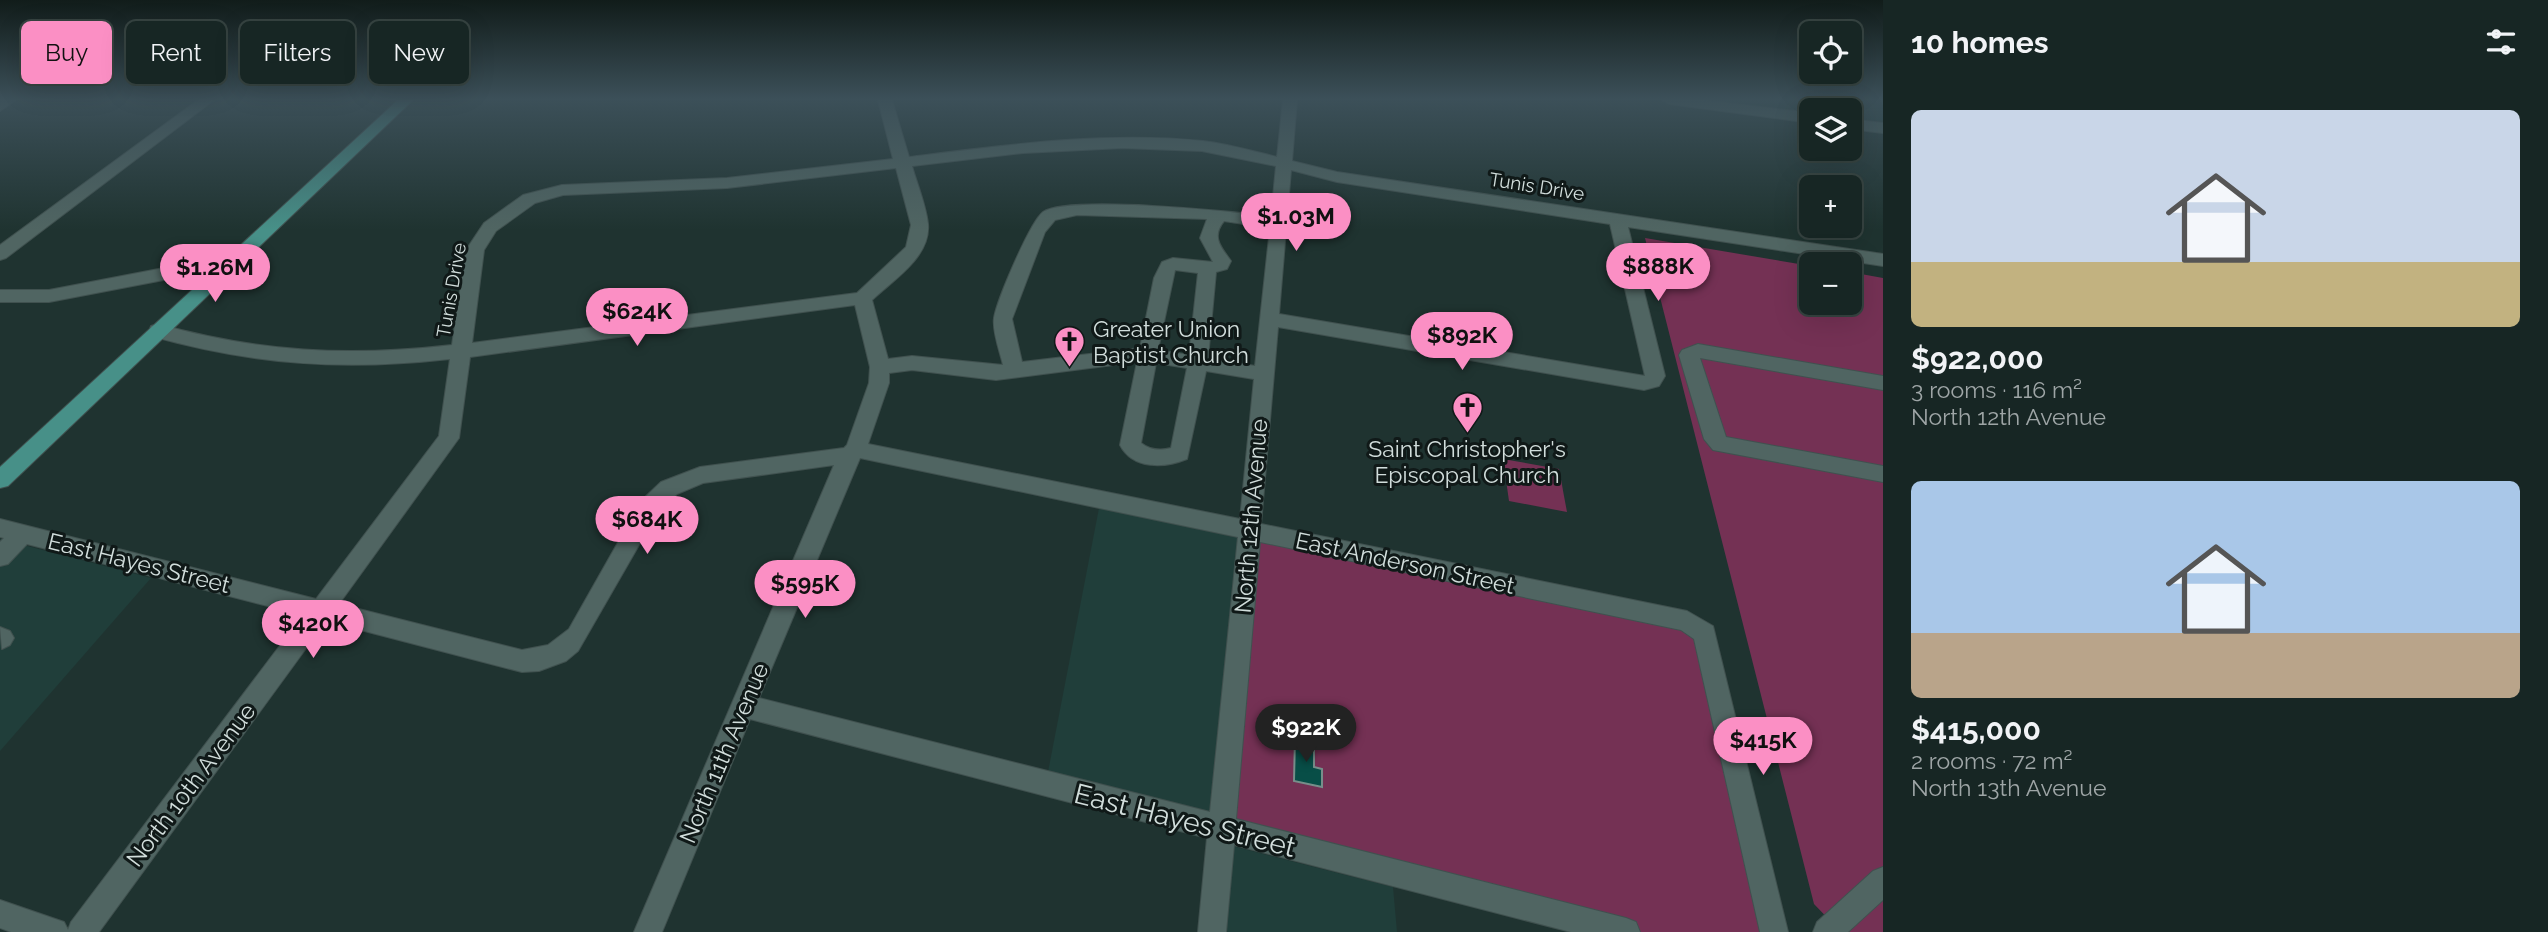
<!DOCTYPE html>
<html lang="en">
<head>
<meta charset="utf-8">
<style>
	:root { --surface:#172624; --page:#202e2c; --text:#f1f3f6; --muted:#9ea5a6; --line:#364341; --accent:#fb8fc4 }
	body { margin:0; font-family:Raleway,sans-serif; background:var(--page); color:var(--text); height:100vh; display:flex; flex-direction:column; font-size:26px; white-space:nowrap }
	* { box-sizing:border-box; margin:0 }
	p { font-size:23px; color:var(--muted) }
	.icon { flex:none; width:38px; height:38px; fill:none; stroke:currentColor; stroke-width:2; stroke-linecap:round; stroke-linejoin:round }
	.map { position:relative; flex:1; overflow:hidden }
	.side { display:flex; flex-direction:column; background:var(--surface); width:665px }
	.side>* { flex:none }
	.guide { position:absolute; left:21px; top:21px; width:665px; height:63px; display:flex; gap:14px }
	.fabs { position:absolute; left:1799px; top:21px; display:grid; gap:14px }
	.fabs a { display:grid; place-items:center; width:63px; height:63px; border-radius:10px; background:var(--surface); box-shadow:0 7px 28px #0002,0 0 0 2px var(--line); font-size:35px }
	.price { position:absolute; translate:-50% -60px; padding:0 16px; border-radius:24px; background:var(--accent); color:#111; font-size:23px; line-height:46px; filter:drop-shadow(0 2px 4px #0008) }
	.price::after { content:''; position:absolute; left:50%; top:42px; width:21px; height:16px; margin-left:-10px; background:inherit; clip-path:polygon(0 0,100% 0,50% 100%) }
	.price.selected { background:#222; color:#fff }
	ul { padding:0; list-style:none }
	li { display:grid; align-content:center; gap:14px; height:371px; padding:0 28px }
	li span { display:grid; place-items:center; height:217px; border-radius:10px; color:#555 }
	li>.icon { margin-inline-start:auto }
	span .icon { width:126px; height:126px; fill:#fffc; stroke-width:1 }
	li b { font-size:30px }
	h2 { display:flex; justify-content:space-between; align-items:center; height:84px; padding:0 28px; font-size:30px }
	.pill { padding:0 24px; border-radius:10px; background:var(--surface); box-shadow:0 7px 28px #0002,0 0 0 2px var(--line); font-size:24px; line-height:63px }
	.pill.selected { background:var(--accent); color:#111 }
	main { display:flex; flex:1; min-height:0 }
	.map>svg:first-child { display:block }
	.built { fill:#203e3a }
	.green { fill:#743154 }
	.building { fill:#084e47; stroke:#778e8a; stroke-width:2 }
	.lines { fill:none; stroke-linecap:round; stroke-linejoin:round }
	.minor-casing { stroke:#40514f; stroke-width:2 }
	.major-casing { stroke:#40514f; stroke-width:2 }
	.minor { fill:#506562; fill-rule:evenodd }
	.major { fill:#479088; fill-rule:evenodd }
	.labels { text-anchor:middle; stroke-width:6; stroke-linejoin:round; paint-order:stroke }
	.far-street-label { font-size:19px; fill:#d1dddb; stroke:#101918 }
	.poi-label { font-size:23px; fill:#d1dddb; stroke:#101918; text-anchor:start }
	.street-label { font-size:23px; fill:#d1dddb; stroke:#101918 }
	.near-street-label { font-size:28px; fill:#d1dddb; stroke:#101918 }
</style>
</head>
<body>
<main>
<div class="map">
<svg width="1883" height="932" viewBox="0 0 1883 932">
	<rect width="100%" height="100%" fill="#1f3330"/>
	<!-- built -->
	<g class="built">
		<polygon points="1712,100 1883,100 1883,122 1850,118 1850,110 1811,110 1811,113"/>
		<polygon points="1099,508 1239,538 1210,813 1048,772"/>
		<polygon points="0,539 151,578 0,751"/>
		<polygon points="1232,846 1393,887 1397,932 1225,932"/>
	</g>
	<!-- green -->
	<g class="green">
		<polygon points="1645,238 1811,266 1811,303 1850,303 1850,272 1883,278 1883,932 1841,932 1814,904"/>
		<polygon points="1503,459 1559,469 1567,512 1509,501"/>
		<polygon points="1249,531 1697,627 1774,932 1626,932 1221,829"/>
	</g>
	<!-- building -->
	<polygon class="building" points="1295,738 1314,742 1314,767 1322,769 1322,787 1294,781"/>
	<g class="lines">
		<defs>
			<g id="minor">
				<polygon points="0,100 16,100 0,111"/>
				<polygon points="198,100 214,100 6,258 0,260 0,245"/>
				<path d="M878 100H892L909 157C1006 145 1106 131 1203 141 1228 144 1252 151 1277 157L1283 100H1297L1292 161 1337 172 1883 254V266L1628 227 1665 376 1659 386 1644 390 1278 327 1261 524 1687 611 1713 626 1788 932H1760L1694 639 1681 630 1260 542 1236 819 1626 918 1636 922 1640 932H1571L1234 845 1226 932H1198L1207 838 750 719 662 932H634L834 465 703 483 677 494 658 512 578 651 566 661 539 671 522 672 326 621 99 932H11L0 928V900L64 922 68 930 71 922 303 615 27 544 8 564 0 566V542L4 538 0 537V519L316 599 439 436 450 359C343 371 255 365 151 336L149 331 151 326 158 324C260 352 347 357 452 345L466 250 484 223 523 195 562 185 727 178 893 159ZM1122 148 1202 151 1276 166 1271 217C1236 211 1067 195 1043 212 1030 222 997 300 994 318 992 331 1000 352 1003 365L912 356 888 359 872 300C893 280 931 257 928 224 926 205 917 184 912 166L1023 153ZM896 168 911 225 906 247 857 293 472 343 484 250 496 231 535 203 563 195 727 188ZM1291 170 1337 182 1610 224 1645 376 1279 314ZM1077 215 1207 219 1200 238 1213 262 1173 258 1162 262 1154 278 1140 348 1022 362 1012 319 1045 232 1055 220ZM1224 221 1270 228 1255 366 1208 358 1216 272 1227 269 1231 261C1221 247 1211 237 1224 221ZM1175 270 1198 273 1189 355 1158 350ZM855 305 870 367 869 383 847 445 844 448 700 467 661 482 642 500 569 629 548 645 522 650 339 604 459 438 470 357ZM1137 362 1120 445C1133 470 1165 468 1187 459L1206 371 1254 379 1240 519 868 444 889 383V373L912 370 996 380ZM1156 363 1187 368 1171 448C1159 451 1150 450 1141 443ZM860 458 1238 537 1210 812 759 698Z"/>
				<polygon points="1662,100 1702,100 1811,113 1811,123 1669,104"/>
				<polygon points="1850,119 1883,123 1883,133 1850,129"/>
				<polygon points="169,267 199,273 211,289 202,295 196,293 187,282 169,279 49,302 0,302 0,290 49,290"/>
				<polygon points="1698,344 1883,376 1883,390 1700,358 1726,437 1883,466 1883,482 1713,450 1704,439 1679,355 1682,350"/>
				<polygon points="0,627 10,631 14,638 10,645 2,649"/>
				<polygon points="1883,867 1883,900 1848,932 1813,932 1817,922 1873,871"/>
			</g>
			<polygon id="major" points="398,100 413,100 8,486 0,488 0,467"/>
		</defs>
		<!-- minor casing -->
		<use href="#minor" class="minor-casing"/>
		<!-- major casing -->
		<use href="#major" class="major-casing"/>
		<!-- minor -->
		<use href="#minor" class="minor"/>
		<!-- major -->
		<use href="#major" class="major"/>
	</g>
	<!-- sky -->
	<linearGradient id="sky" x2="0" y2="1"><stop stop-color="#111c1a"/><stop offset="0.43" stop-color="#3c5059"/><stop offset="1" stop-color="#3c5059" stop-opacity="0"/></linearGradient>
	<rect width="1883" height="230" fill="url(#sky)"/>
	<!-- icons -->
	<defs>
		<symbol id="church-pin" viewBox="-11 -11 22 30"><path d="M0 17L-7.5 6A9.5 9.5 0 1 1 7.5 6Z" fill="#fb8fc4" stroke="#101918"/><path d="M-1.2-6h2.4v3.5h3.3v2.4h-3.3V6h-2.4V-.1h-3.3v-2.4h3.3Z" fill="#111"/></symbol>
	</defs>
	<g fill-rule="evenodd">
		<use href="#church-pin" x="1052" y="324" width="35" height="47"/>
		<use href="#church-pin" x="1450" y="390" width="35" height="47"/>
	</g>
	<g class="labels">
		<!-- far-street labels -->
		<g class="far-street-label">
			<text transform="translate(1537 186) rotate(9)" y="7">Tunis Drive</text>
			<text transform="translate(451 290) rotate(-80)" y="7">Tunis Drive</text>
		</g>
		<!-- poi labels -->
		<g class="poi-label">
			<text x="1093" y="337">Greater Union<tspan x="1093" dy="26">Baptist Church</tspan></text>
			<text x="1467" y="457" text-anchor="middle">Saint Christopher's<tspan x="1467" dy="26">Episcopal Church</tspan></text>
		</g>
		<!-- street labels -->
		<g class="street-label">
			<text transform="translate(1251 516) rotate(-85)" y="8">North 12th Avenue</text>
			<text transform="translate(139 563) rotate(14)" y="8">East Hayes Street</text>
			<text transform="translate(1405 563) rotate(12)" y="8">East Anderson Street</text>
			<text transform="translate(724 753) rotate(-67)" y="8">North 11th Avenue</text>
			<text transform="translate(191 785) rotate(-53)" y="8">North 10th Avenue</text>
		</g>
		<!-- near-street labels -->
		<g class="near-street-label">
			<text transform="translate(1185 820) rotate(14)" y="10">East Hayes Street</text>
		</g>
	</g>
</svg>
<div class="fabs">
<a><svg class="icon" aria-label="locate" viewBox="0 0 24 24"><circle cx="12" cy="12" r="6"/><path d="M12 2v4M12 18v4M2 12h4M18 12h4"/></svg></a>
<a><svg class="icon" aria-label="layers" viewBox="0 0 24 24"><path d="M12 4l9 5-9 5-9-5zM3 14l9 5 9-5"/></svg></a>
<a>+</a>
<a>−</a>
</div>
<b class="price" style="left:1296px;top:253px">$1.03M</b>
<b class="price" style="left:1658px;top:303px">$888K</b>
<b class="price" style="left:215px;top:304px">$1.26M</b>
<b class="price" style="left:637px;top:348px">$624K</b>
<b class="price" style="left:1462px;top:372px">$892K</b>
<b class="price" style="left:647px;top:556px">$684K</b>
<b class="price" style="left:805px;top:620px">$595K</b>
<b class="price" style="left:313px;top:660px">$420K</b>
<b class="price selected" style="left:1306px;top:764px">$922K</b>
<b class="price" style="left:1763px;top:777px">$415K</b>
<div class="guide">
<a class="pill selected">Buy</a>
<a class="pill">Rent</a>
<a class="pill">Filters</a>
<a class="pill">New</a>
</div>
</div>
<section class="side">
<h2>10 homes<svg class="icon" aria-label="filters" viewBox="0 0 24 24"><path d="M4 7h16M4 17h16"/><circle cx="9" cy="7" r="2"/><circle cx="15" cy="17" r="2"/></svg></h2>
<ul>
<li><span style="background:linear-gradient(#c9d6e8 70%,#c2b280 0)"><svg class="icon" aria-label="home" viewBox="0 0 24 24"><path d="M3 11l9-7 9 7M6 9v11h12V9"/></svg></span><div><b>$922,000</b><p>3 rooms · 116 m²</p><p>North 12th Avenue</p></div></li>
<li><span style="background:linear-gradient(#a9c7e8 70%,#b9a48a 0)"><svg class="icon" aria-label="home" viewBox="0 0 24 24"><path d="M3 11l9-7 9 7M6 9v11h12V9"/></svg></span><div><b>$415,000</b><p>2 rooms · 72 m²</p><p>North 13th Avenue</p></div></li>
</ul>
</section>
</main>
</body>
</html>
